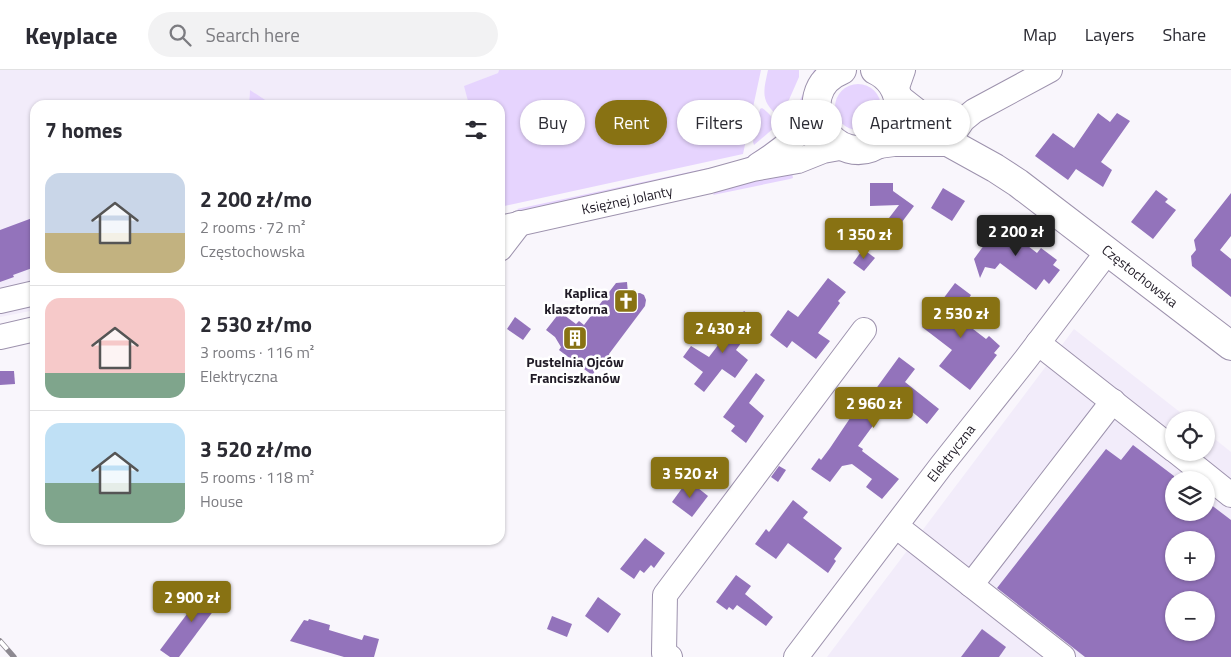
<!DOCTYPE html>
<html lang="en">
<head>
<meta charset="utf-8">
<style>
	:root { --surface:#fff; --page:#f2f2f3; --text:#2b2b33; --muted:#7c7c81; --line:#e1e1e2; --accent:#887213 }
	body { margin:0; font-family:"Titillium Web",sans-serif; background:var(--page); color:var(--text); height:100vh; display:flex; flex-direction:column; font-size:19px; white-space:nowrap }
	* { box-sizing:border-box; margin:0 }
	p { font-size:16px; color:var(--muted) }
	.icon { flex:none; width:28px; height:28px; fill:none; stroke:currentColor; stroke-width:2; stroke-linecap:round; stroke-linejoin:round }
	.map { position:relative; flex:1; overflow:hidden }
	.drawer { position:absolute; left:30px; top:30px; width:475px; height:445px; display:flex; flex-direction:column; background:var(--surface); border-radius:15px; box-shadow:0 1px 4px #0004 }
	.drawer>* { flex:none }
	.banner { position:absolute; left:520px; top:30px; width:475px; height:45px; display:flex; gap:10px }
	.tools { position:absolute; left:1165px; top:341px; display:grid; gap:10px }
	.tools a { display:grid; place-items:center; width:50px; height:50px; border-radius:50%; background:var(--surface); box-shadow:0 1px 4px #0004; font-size:25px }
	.price { position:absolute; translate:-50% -42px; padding:0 11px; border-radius:5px; background:var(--accent); color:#fff; font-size:16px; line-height:32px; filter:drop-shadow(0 1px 2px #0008) }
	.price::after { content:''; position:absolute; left:50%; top:30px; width:15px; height:11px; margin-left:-8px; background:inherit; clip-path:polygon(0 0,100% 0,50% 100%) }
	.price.active { background:#222; color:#fff }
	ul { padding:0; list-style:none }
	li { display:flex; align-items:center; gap:15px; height:125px; padding:0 15px }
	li+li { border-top:1px solid var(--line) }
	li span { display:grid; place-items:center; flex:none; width:140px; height:100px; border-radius:15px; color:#555 }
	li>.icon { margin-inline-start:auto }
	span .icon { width:60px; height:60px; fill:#fffc; stroke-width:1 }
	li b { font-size:21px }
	h2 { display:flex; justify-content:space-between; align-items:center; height:60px; padding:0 15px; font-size:21px }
	.tag { padding:0 18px; border-radius:22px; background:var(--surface); box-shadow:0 1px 4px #0004; font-size:18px; line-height:45px }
	.tag.active { background:var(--accent); color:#fff }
	header { display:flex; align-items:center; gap:30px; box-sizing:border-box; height:70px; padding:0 25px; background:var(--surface); border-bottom:1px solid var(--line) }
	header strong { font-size:24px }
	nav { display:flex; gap:28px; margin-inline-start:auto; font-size:18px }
	.search { width:350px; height:45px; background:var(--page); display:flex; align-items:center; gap:12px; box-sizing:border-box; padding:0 18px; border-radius:28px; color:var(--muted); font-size:19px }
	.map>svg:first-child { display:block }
	.built { fill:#f2ecfa; fill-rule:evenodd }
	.green { fill:#e6d4fe }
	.building { fill:#9373bb; fill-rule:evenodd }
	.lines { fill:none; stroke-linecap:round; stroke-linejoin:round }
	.minor-casing { stroke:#9d92ad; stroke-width:26 }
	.major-casing { stroke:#9d92ad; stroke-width:30 }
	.minor { stroke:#fff; stroke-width:24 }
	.major { stroke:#fff; stroke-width:28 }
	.rail-casing { stroke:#8d8991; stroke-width:5.5 }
	.rail { stroke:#fff; stroke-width:4; stroke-dasharray:11; stroke-linecap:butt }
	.labels { text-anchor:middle; stroke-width:5; stroke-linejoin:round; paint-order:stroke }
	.street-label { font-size:14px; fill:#201b26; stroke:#fff }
	.poi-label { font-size:14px; font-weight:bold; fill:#201b26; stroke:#fff; text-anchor:end }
</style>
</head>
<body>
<header>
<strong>Keyplace</strong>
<div class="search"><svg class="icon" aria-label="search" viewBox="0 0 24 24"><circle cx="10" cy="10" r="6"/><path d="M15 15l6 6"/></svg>Search here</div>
<nav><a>Map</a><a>Layers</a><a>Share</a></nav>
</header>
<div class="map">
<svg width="1231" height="587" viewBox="0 0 1231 587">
	<rect width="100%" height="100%" fill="#f9f6fc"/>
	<!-- built -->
	<g class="built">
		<polygon points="0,0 499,0 498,3 465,16 469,35 273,35 250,20 249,35 35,35 35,240 0,247"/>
		<path d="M1074 259 1190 350H1174V382H1206V362L1231 382V587H827ZM1174 410H1206V442H1174ZM1174 470H1206V502H1174ZM1174 530H1206V562H1174Z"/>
	</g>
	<!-- green -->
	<g class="green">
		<polygon points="499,0 761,0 743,84 500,137 500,35 469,35 464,16 498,3"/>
		<path d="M768 0H799V7L781 48C760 32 763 23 768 0Z"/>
		<polygon points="814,0 822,0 810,38 788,59 788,56"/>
		<circle cx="858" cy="37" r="23"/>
		<polygon points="250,20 273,35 249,35"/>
		<path d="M762 38C768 42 776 50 775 57L754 75 753 72 760 39Z"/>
		<polygon points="772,70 774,73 745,90 732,95 523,143 517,139 736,92 747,87"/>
		<polygon points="792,103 793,108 790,109 713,125 717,119"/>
	</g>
	<!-- building -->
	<g class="building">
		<polygon points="1098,43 1110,52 1117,43 1130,51 1101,92 1112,100 1103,117 1076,99 1068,110 1035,86 1053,63 1074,78"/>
		<polygon points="870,113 893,113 893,121 914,136 899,156 889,148 899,135 870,136"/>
		<polygon points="943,118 965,131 952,151 931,138"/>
		<polygon points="1156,120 1168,129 1165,132 1176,140 1153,169 1131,152"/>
		<polygon points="1231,123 1231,166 1220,180 1231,189 1231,227 1192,196 1191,186 1196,180 1194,170"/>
		<polygon points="35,147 35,197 13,205 14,207 0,212 0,160"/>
		<polygon points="1003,149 1019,160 1015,166 1037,183 1041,178 1057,190 1053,195 1060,200 1049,214 1044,209 1036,220 1000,193 995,199 985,197 980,208 974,189"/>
		<polygon points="863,179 875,188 864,201 853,193"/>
		<polygon points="828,208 846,222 838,231 840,233 818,263 830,271 816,289 792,271 787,278 770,265 788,240 798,247"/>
		<polygon points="627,212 628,224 640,223 644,225 646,230 645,236 609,284 612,291 600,295 592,305 559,280 561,277 555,267 546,260 560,242 576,254 579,251 584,255 616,213"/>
		<polygon points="955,213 971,225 967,231 971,234 960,249 986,269 989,266 1000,276 994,283 997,285 970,320 939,296 952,280 922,257"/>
		<polygon points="744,241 757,251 736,280 748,290 735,308 722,299 704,322 694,314 703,302 683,287 691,276 709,287"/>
		<polygon points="515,247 531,259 523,270 507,259"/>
		<polygon points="899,287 915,299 905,312 939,339 927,354 894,327 858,376 863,379 862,381 899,409 882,429 866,417 872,409 852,394 842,396 830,412 811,399 819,388 821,390 830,378 871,317 875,320"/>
		<polygon points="0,301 14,301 15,314 0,315"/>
		<polygon points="756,303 765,310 749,333 764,346 746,373 731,361 735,356 723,347"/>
		<path d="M1133 375 1174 406V442H1206V431L1231 450V587H1085L997 518 1106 379 1121 390ZM1174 470H1206V502H1174ZM1174 530H1206V562H1174Z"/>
		<polygon points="779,396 786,400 778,412 771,407"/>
		<polygon points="688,410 708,426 692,447 672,432"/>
		<polygon points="793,430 808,442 803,448 842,478 834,489 836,491 828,503 788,473 776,489 755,474 766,459 769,462"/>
		<polygon points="645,468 665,483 654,498 651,495 644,503 640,500 634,509 620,499"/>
		<polygon points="736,505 751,516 745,524 773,547 766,556 737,535 733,540 729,537 727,540 716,532"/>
		<polygon points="208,516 223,528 179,587 170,587 160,580"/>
		<polygon points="598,527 621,544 608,563 585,546"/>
		<polygon points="552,546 572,554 567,567 547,559"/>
		<polygon points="309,549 330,555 329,560 362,570 364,565 379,569 374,587 344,587 290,571 304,550 308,551"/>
		<polygon points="982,559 1006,577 999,587 961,587"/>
	</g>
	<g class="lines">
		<defs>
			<g id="minor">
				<polyline points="896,20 903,0"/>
				<polyline points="948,72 963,50 974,41 1050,0"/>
				<path d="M758 95C781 81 801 64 817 43"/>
				<polyline points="500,158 710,111 753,99 798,91 823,81 845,77"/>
				<polyline points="500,179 520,153"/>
				<polyline points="0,231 35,223"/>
				<polyline points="0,267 35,259"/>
				<polyline points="1038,273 1174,380"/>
				<polyline points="1177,382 1231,425"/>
				<polyline points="896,456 1063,587"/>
				<polyline points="971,515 1113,331"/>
				<polyline points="670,587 664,583 665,525 864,260"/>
				<polyline points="796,587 941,396 1026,289 1108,181"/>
			</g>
			<g id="major">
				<path d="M842 0C785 23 835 109 884 70 894 62 900 49 899 36 898 20 890 7 875 0"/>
				<polyline points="899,29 931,54 948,72 995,98 1018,113 1231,276"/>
				<polyline points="879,74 894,72 948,72"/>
			</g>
		</defs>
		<!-- minor casing -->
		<use href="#minor" class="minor-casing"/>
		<!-- major casing -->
		<use href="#major" class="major-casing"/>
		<!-- minor -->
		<use href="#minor" class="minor"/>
		<!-- major -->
		<use href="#major" class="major"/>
		<defs>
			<polyline id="rail" points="0,571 14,587"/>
		</defs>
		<!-- rail casing -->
		<use href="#rail" class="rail-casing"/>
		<!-- rail -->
		<use href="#rail" class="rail"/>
	</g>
	<!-- icons -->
	<defs>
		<symbol id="church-square" viewBox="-11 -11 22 22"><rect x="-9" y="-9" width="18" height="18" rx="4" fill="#887213" stroke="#fff"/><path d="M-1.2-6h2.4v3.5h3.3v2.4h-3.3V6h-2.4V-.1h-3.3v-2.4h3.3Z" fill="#fff"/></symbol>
		<symbol id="building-square" viewBox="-11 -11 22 22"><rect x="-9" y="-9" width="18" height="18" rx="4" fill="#887213" stroke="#fff"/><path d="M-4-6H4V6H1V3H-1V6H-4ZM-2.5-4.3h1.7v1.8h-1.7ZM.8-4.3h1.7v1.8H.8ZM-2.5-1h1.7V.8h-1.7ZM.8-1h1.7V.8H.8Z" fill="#fff"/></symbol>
	</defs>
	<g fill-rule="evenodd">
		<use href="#church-square" x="612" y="217" width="28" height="28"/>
		<use href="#building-square" x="561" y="254" width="28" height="28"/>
	</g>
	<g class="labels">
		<!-- street labels -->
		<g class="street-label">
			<text transform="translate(627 130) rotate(-12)" y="5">Księżnej Jolanty</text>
			<text transform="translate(1140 206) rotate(38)" y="5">Częstochowska</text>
			<text transform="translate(951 383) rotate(-52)" y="5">Elektryczna</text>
		</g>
		<!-- poi labels -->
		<g class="poi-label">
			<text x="608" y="228">Kaplica<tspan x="608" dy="16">klasztorna</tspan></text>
			<text x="575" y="297" text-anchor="middle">Pustelnia Ojców<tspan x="575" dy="16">Franciszkanów</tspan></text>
		</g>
	</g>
</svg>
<div class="tools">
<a><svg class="icon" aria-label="locate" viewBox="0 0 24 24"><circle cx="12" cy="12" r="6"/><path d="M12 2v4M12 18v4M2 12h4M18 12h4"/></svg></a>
<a><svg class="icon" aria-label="layers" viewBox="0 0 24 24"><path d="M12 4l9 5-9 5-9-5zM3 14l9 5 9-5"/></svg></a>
<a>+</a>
<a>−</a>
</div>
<b class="price active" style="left:1016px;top:187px">2 200 zł</b>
<b class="price" style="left:864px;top:190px">1 350 zł</b>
<b class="price" style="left:961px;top:269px">2 530 zł</b>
<b class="price" style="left:723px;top:284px">2 430 zł</b>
<b class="price" style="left:874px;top:359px">2 960 zł</b>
<b class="price" style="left:690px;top:429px">3 520 zł</b>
<b class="price" style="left:192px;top:553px">2 900 zł</b>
<div class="banner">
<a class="tag">Buy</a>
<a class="tag active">Rent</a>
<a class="tag">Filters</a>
<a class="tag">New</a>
<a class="tag">Apartment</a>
</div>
<section class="drawer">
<h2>7 homes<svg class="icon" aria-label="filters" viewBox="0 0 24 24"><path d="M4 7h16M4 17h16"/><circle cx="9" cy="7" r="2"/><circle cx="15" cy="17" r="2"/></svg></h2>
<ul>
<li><span style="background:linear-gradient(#c9d6e8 60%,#c2b280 0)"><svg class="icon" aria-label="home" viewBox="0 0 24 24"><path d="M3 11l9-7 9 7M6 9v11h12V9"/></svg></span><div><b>2 200 zł/mo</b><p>2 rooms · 72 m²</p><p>Częstochowska</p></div></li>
<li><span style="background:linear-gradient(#f6c9c9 75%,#7fa58c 0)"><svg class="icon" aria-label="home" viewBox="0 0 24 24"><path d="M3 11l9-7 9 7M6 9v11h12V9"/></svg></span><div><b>2 530 zł/mo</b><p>3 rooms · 116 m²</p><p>Elektryczna</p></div></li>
<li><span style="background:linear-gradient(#bfe0f5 60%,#7fa58c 0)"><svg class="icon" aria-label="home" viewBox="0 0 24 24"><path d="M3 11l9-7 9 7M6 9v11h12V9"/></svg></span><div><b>3 520 zł/mo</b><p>5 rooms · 118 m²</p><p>House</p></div></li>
</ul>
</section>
</div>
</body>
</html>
